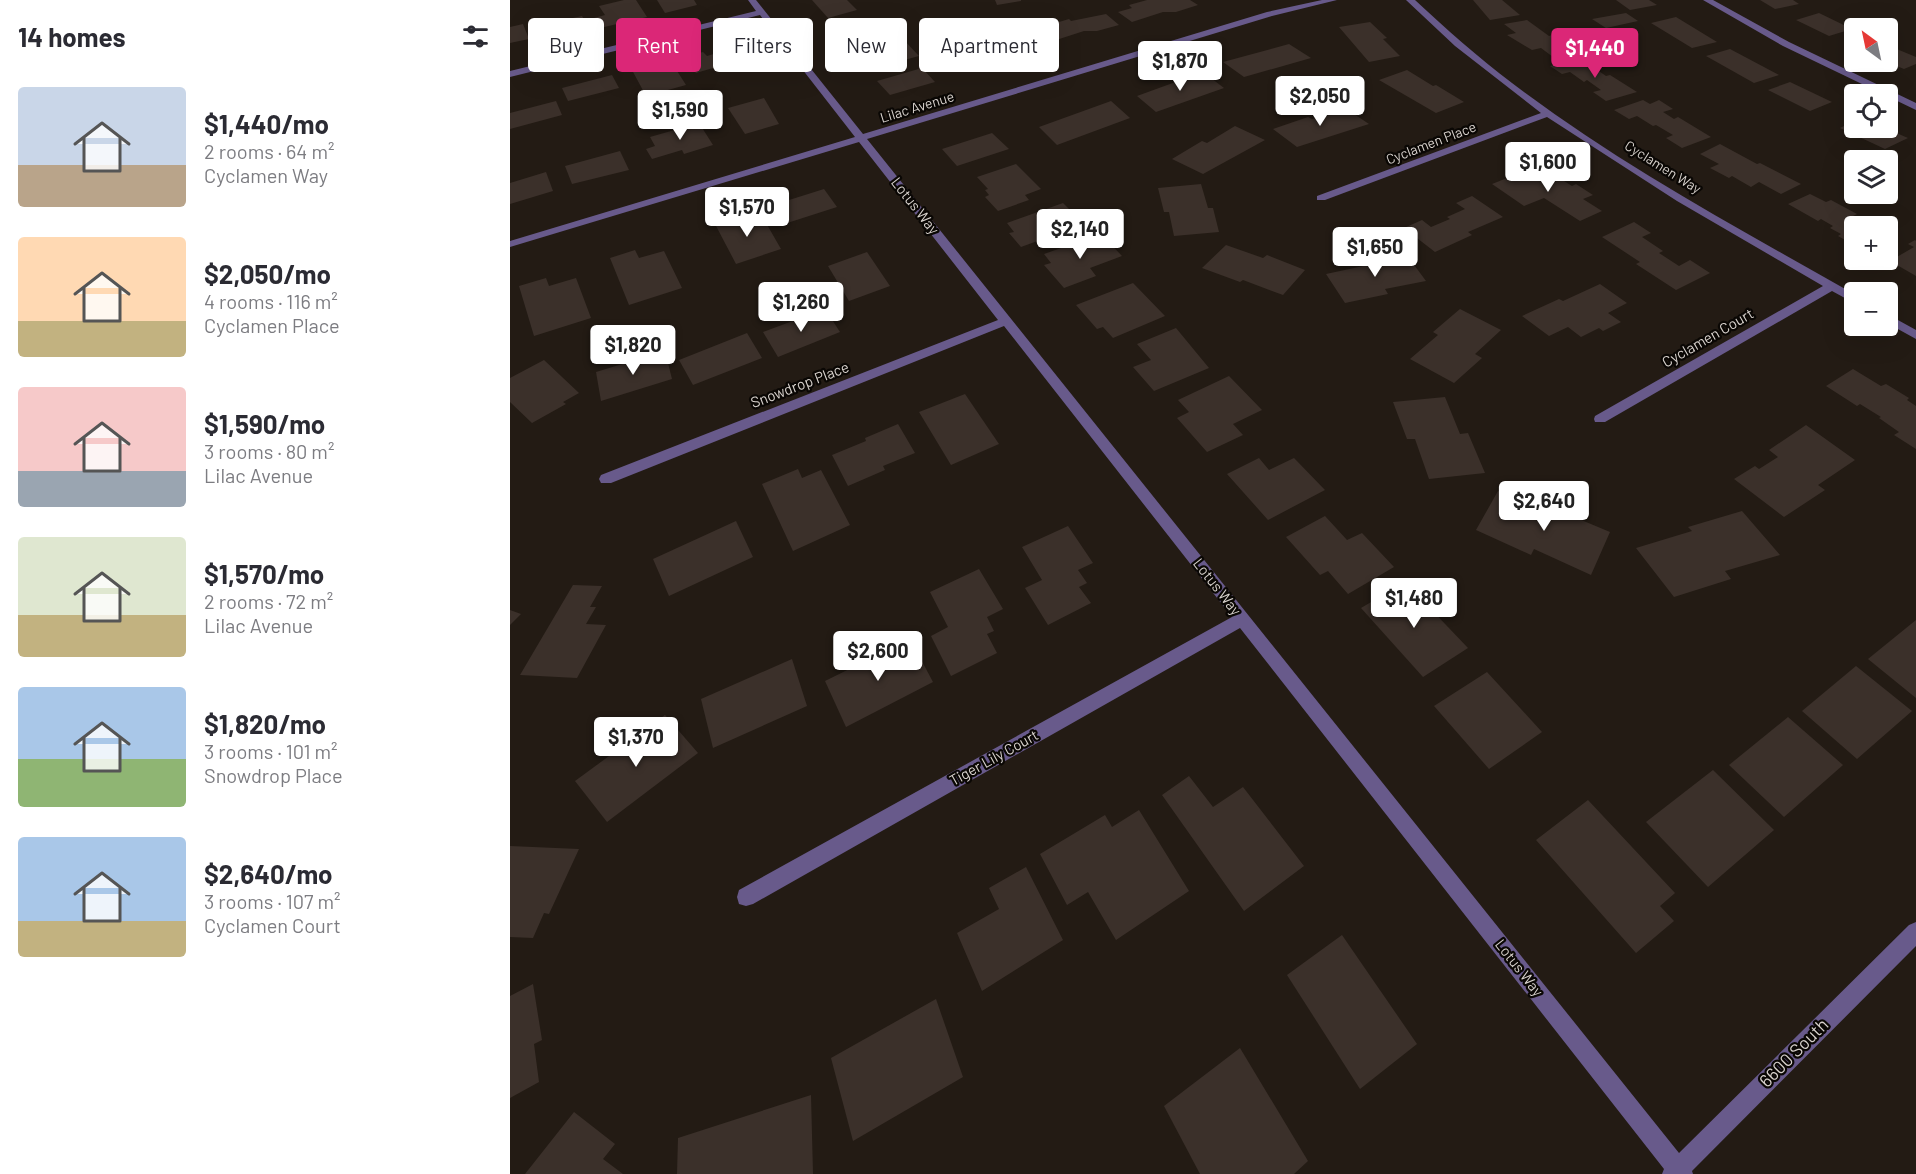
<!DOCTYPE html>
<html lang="en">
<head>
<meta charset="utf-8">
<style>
	:root { --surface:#fff; --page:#f7f7f7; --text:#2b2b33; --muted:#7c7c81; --accent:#db2777 }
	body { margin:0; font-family:Barlow,sans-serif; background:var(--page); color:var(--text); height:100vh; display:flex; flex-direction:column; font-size:22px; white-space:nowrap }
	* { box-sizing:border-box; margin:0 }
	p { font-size:20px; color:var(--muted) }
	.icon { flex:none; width:33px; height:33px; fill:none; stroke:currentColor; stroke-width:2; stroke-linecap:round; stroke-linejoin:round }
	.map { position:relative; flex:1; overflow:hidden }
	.sheet { display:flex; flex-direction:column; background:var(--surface); width:510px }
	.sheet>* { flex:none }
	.banner { position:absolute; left:18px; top:18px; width:570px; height:54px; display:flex; gap:12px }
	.needle { width:39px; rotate:327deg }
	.controls { position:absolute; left:1334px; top:18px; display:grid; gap:12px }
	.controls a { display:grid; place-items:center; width:54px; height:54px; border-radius:6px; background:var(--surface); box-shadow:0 6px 24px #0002; font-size:30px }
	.price { position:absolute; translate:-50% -51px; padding:0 14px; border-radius:6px; background:#fff; color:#222; font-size:20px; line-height:39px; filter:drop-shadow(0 2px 3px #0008) }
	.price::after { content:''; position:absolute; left:50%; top:36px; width:18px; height:14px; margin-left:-9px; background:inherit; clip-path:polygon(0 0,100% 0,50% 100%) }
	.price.active { background:var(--accent); color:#fff }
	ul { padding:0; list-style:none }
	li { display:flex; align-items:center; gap:18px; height:150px; padding:0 18px }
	li span { display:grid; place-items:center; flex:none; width:168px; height:120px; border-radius:6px; color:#555 }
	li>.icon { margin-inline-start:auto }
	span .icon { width:72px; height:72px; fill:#fffc; stroke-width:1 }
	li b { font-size:26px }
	h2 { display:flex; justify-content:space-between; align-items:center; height:72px; padding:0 18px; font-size:26px }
	.pill { padding:0 21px; border-radius:6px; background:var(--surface); box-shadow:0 6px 24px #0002; font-size:21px; line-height:54px }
	.pill.active { background:var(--accent); color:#fff }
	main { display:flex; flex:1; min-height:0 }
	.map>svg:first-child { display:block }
	.building { fill:#3b302a }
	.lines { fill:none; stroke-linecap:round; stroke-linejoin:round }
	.minor { fill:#685a8b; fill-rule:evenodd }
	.labels { text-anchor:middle; stroke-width:4.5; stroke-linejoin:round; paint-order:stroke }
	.far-street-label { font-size:14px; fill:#d8d2cd; stroke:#0a0704 }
	.street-label { font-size:15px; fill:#d8d2cd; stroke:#0a0704 }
	.near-street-label { font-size:18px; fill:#d8d2cd; stroke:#0a0704 }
</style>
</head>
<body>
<main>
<section class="sheet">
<h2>14 homes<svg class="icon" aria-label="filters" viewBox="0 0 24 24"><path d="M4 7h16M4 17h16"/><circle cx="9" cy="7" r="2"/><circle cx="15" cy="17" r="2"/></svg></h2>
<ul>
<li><span style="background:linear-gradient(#c9d6e8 65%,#b9a48a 0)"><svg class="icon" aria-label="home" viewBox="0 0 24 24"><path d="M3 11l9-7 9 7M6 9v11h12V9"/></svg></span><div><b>$1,440/mo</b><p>2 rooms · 64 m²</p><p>Cyclamen Way</p></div></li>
<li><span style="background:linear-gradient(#ffd9b3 70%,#c2b280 0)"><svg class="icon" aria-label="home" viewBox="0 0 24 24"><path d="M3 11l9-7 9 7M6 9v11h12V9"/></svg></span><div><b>$2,050/mo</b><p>4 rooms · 116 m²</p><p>Cyclamen Place</p></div></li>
<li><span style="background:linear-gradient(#f6c9c9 70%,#9aa5b1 0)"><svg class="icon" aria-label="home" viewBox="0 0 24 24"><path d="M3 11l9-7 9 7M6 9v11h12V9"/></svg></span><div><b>$1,590/mo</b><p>3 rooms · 80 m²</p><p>Lilac Avenue</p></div></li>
<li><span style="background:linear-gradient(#dfe7d0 65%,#c2b280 0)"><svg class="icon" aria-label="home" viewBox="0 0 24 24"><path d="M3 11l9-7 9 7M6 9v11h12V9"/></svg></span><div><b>$1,570/mo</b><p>2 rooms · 72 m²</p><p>Lilac Avenue</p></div></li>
<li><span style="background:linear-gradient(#a9c7e8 60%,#8fb573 0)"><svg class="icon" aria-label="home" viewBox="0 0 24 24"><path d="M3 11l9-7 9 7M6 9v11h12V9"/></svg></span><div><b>$1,820/mo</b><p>3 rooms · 101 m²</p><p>Snowdrop Place</p></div></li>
<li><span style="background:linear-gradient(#a9c7e8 70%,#c2b280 0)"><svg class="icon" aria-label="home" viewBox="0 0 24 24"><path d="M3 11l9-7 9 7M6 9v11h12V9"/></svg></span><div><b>$2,640/mo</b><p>3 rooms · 107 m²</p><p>Cyclamen Court</p></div></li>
</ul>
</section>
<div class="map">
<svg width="1406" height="1174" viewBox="0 0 1406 1174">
	<rect width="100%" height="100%" fill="#231b14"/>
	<!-- building -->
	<g class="building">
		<polygon points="114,0 126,0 137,17 90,28 84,18 95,15 89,6"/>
		<polygon points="147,0 184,0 187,5 155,13"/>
		<polygon points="302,0 337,0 347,10 318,18"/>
		<polygon points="485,0 511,0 511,1 487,5"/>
		<polygon points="637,0 680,0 688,5 666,12 653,12 622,22 608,12 622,8 619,5"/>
		<polygon points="963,0 992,0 1010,15 980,20"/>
		<polygon points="1106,0 1139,0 1147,5 1120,10"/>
		<polygon points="1250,0 1283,0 1289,4 1265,9"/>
		<polygon points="1116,13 1128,21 1096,28 1082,19"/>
		<polygon points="1309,13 1342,29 1319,36 1286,20"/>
		<polygon points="596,14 609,25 587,31 574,31 540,42 527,31 542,27 539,25 559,19 561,21"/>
		<polygon points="72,16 80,30 60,35 58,30 36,35 31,25"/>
		<polygon points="1166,17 1207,42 1182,48 1141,23"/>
		<polygon points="354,18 369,35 339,43 324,26"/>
		<polygon points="1017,20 1039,36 1042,35 1066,52 1043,57 1031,48 1022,50 997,35 1006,33 994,24"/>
		<polygon points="860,22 877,38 873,39 890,56 859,62 829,27"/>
		<polygon points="13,24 19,39 0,43 0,27"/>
		<polygon points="515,32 530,46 461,68 446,54"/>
		<polygon points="392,38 409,56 365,68 348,49"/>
		<polygon points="779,44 801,58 734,77 713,62"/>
		<polygon points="1377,45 1406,57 1406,64 1394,69 1377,62"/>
		<polygon points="1220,49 1269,75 1244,83 1196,56"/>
		<polygon points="217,50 227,61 186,73 174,57 193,52 197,56"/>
		<polygon points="1070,58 1096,76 1100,75 1127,92 1096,101 1083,92 1091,90 1077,80 1074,82 1060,72 1052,74 1040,66"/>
		<polygon points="162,63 176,85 136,96 122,70 146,64 148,67"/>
		<polygon points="412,68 425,82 380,95 367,81"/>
		<polygon points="897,70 923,86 926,85 954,102 926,113 869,80"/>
		<polygon points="693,72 714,88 646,112 627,96"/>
		<polygon points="102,75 109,88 58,101 52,88"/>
		<polygon points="1280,82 1322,102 1300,111 1258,90"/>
		<polygon points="254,98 269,124 235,134 218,108"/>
		<polygon points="1133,100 1140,104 1149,100 1163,109 1153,112 1164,119 1168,117 1201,137 1172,148 1156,138 1163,135 1146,125 1143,126 1127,116 1119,119 1104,110"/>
		<polygon points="46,101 52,115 0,129 0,113"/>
		<polygon points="601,101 620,118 547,145 529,127"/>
		<polygon points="835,108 859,124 787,147 763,129 798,117 802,119"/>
		<polygon points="1344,121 1344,128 1375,128 1398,138 1375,149 1330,128"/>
		<polygon points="189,123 203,145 174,154 172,150 142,159 136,149 145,146 140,137"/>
		<polygon points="725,126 755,140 693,174 662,159 692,141 697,143"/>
		<polygon points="482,133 499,149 447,166 432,149"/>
		<polygon points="1210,144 1247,164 1250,163 1291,184 1271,194 1249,182 1241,187 1222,176 1219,178 1200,168 1209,164 1190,154"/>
		<polygon points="110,151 119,170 62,184 55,166"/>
		<polygon points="506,164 531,189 515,195 519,200 488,211 475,197 479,195 475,190 478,189 467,177"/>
		<polygon points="1020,169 1037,180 1046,176 1062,186 1066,184 1083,195 1073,199 1092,211 1070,221 1034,198 1014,206 982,184"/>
		<polygon points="36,172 43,191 0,204 0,183"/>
		<polygon points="691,184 698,208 703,208 709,232 664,236 659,212 654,212 648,188"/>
		<polygon points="314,189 327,207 271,225 260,206"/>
		<polygon points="1300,194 1316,202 1321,200 1347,214 1343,216 1363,226 1344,226 1344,245 1328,236 1331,234 1320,228 1323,226 1311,219 1308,221 1278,204"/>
		<polygon points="962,196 993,217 958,232 962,235 925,252 894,228 912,220 921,227 940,219 937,217 955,209 946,203"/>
		<polygon points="553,203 574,224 511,247 499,233 504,232 497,223"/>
		<polygon points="233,215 236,221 252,216 271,249 226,264 205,224"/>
		<polygon points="1124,222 1141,233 1132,237 1153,251 1149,253 1169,266 1180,260 1200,273 1166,290 1126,264 1130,262 1092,237"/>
		<polygon points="591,234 612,256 580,268 586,276 554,288 534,265 541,263 534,254"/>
		<polygon points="1405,240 1406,241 1406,276 1380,261 1404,247 1398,244"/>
		<polygon points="716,245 753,258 757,255 795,270 773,295 733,280 730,282 692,268"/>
		<polygon points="125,250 129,258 154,251 172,288 119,305 100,258"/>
		<polygon points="357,252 380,286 339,301 318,266"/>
		<polygon points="896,254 916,281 875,289 878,294 835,303 816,274 858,265 855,262"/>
		<polygon points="36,278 39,286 66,278 81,318 24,336 9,286"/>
		<polygon points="623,283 655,316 603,338 593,327 587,329 566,305"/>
		<polygon points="1090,284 1117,303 1098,313 1111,322 1093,331 1089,328 1071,337 1058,327 1039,336 1012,316 1049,299 1053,301"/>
		<polygon points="315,309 330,332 268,357 253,332"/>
		<polygon points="950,309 991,330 965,354 972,358 944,383 900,359 928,335 923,332"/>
		<polygon points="666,328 699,368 644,391 623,367 641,360 627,344"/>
		<polygon points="237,333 252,358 183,385 169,360"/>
		<polygon points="155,351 162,379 91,401 86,372"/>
		<polygon points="34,360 69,393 53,402 56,404 22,423 0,402 0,378"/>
		<polygon points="1343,369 1371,386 1376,384 1399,398 1397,400 1406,406 1406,449 1384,435 1389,432 1369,418 1371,417 1350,404 1347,406 1316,386"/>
		<polygon points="719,376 752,410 723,424 733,435 697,452 667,418 679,412 668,400"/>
		<polygon points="455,394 489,444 441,465 409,412"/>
		<polygon points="935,397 950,434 958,433 975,473 919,479 905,439 897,439 883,402"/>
		<polygon points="388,424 405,453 373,466 375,470 338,486 322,455 356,441 355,438"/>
		<polygon points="1296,425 1345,460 1308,485 1315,490 1274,517 1224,479 1245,466 1249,469 1268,457 1259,450"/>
		<polygon points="749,458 759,470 784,458 815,490 758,520 717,474"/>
		<polygon points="288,469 292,478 311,470 340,525 283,551 252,484"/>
		<polygon points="988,491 1042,514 1045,509 1100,532 1081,575 1024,549 1021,555 966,530"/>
		<polygon points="1232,511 1270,555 1215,571 1221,579 1164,597 1126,548 1182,531 1178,527"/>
		<polygon points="815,516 837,540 852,533 884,567 838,594 818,571 810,575 776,537"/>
		<polygon points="226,521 243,557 159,596 143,559"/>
		<polygon points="558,526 583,563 568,570 577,583 569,587 581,603 538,625 515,588 532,580 512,547"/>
		<polygon points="469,569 493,609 477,617 484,631 477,634 487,653 441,676 421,636 438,627 420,592"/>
		<polygon points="895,582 958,648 913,677 851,608"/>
		<polygon points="63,585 92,586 80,607 86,607 76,624 96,625 67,678 10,675"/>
		<polygon points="0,610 11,614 0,625"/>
		<polygon points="1406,620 1406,698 1358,659"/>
		<polygon points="400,639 423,682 336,727 315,681"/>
		<polygon points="282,659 297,706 203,748 191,699"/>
		<polygon points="1346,666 1402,711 1347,759 1292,711"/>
		<polygon points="977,672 1032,732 979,769 924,706"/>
		<polygon points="155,715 188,753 97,822 65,781"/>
		<polygon points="1278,717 1333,765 1274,817 1219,765"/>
		<polygon points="1203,770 1264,830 1198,887 1136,822"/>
		<polygon points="679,776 703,807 733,787 794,866 734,911 652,795"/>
		<polygon points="1078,800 1165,893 1150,906 1164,921 1126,953 1026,840"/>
		<polygon points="629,810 679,891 606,940 578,892 557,905 530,854 595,815 602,827"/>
		<polygon points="0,846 69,849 39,914 34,913 23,938 0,937"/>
		<polygon points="516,867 553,940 472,991 447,933 489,909 479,888"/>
		<polygon points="832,935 907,1044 850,1089 777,975"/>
		<polygon points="23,984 32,1040 24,1044 29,1082 0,1098 0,996"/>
		<polygon points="426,999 453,1077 343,1141 321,1058"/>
		<polygon points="730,1048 798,1161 784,1174 690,1174 654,1106"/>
		<polygon points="301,1095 303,1174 167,1174 168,1138"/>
		<polygon points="64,1112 105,1144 93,1159 113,1174 15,1174"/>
	</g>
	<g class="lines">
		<!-- minor -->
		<g class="minor">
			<polygon points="238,0 246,0 353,134 757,12 812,0 827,0 762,16 357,139 1169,1153 1399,925 1406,922 1406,946 1182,1171 1183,1174 1152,1174 1154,1169 730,628 243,904 236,906 229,904 227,897 229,890 722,617 494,326 101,483 91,483 89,479 91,475 488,320 349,142 0,247 0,241 345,137 250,15 0,77 0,71 246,11"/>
			<path d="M896 0H905C936 29 968 57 1002 83 1108 164 1228 228 1344 294V303L1322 291 1095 422H1085L1084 419 1085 416 1313 286 1167 201 1037 117 815 200H807V196L1031 113 945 46Z"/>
			<polygon points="1193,0 1203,0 1279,42 1406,103 1406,110 1273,46"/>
			<polygon points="1377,314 1406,330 1406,339 1377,323"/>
		</g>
	</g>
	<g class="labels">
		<!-- far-street labels -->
		<g class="far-street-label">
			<text transform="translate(407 107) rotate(-17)" y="5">Lilac Avenue</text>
			<text transform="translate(921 143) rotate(-21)" y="5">Cyclamen Place</text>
			<text transform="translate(1153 167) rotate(32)" y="5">Cyclamen Way</text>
		</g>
		<!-- street labels -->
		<g class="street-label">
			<text transform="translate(405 206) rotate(52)" y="5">Lotus Way</text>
			<text transform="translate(1198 338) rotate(-30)" y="5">Cyclamen Court</text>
			<text transform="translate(290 385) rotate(-21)" y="5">Snowdrop Place</text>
			<text transform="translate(707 587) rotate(52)" y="5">Lotus Way</text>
			<text transform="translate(484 758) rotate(-29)" y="5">Tiger Lily Court</text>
			<text transform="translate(1009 968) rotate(52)" y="5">Lotus Way</text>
		</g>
		<!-- near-street labels -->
		<g class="near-street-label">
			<text transform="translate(1284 1053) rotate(-45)" y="6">6600 South</text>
		</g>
	</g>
</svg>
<div class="controls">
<a><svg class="needle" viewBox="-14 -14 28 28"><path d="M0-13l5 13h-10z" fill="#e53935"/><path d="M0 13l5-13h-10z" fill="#7c7c81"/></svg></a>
<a><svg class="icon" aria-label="locate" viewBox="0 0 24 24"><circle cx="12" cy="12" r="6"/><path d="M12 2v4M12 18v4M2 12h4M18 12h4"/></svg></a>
<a><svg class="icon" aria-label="layers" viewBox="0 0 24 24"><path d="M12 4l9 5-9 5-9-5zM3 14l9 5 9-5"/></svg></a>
<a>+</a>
<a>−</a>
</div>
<b class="price active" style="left:1085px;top:79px">$1,440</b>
<b class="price" style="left:670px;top:92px">$1,870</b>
<b class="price" style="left:810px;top:127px">$2,050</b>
<b class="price" style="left:170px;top:141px">$1,590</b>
<b class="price" style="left:1038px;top:193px">$1,600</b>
<b class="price" style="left:237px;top:238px">$1,570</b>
<b class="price" style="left:570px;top:260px">$2,140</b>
<b class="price" style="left:865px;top:278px">$1,650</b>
<b class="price" style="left:291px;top:333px">$1,260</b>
<b class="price" style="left:123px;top:376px">$1,820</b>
<b class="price" style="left:1034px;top:532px">$2,640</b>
<b class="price" style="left:904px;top:629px">$1,480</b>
<b class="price" style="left:368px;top:682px">$2,600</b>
<b class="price" style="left:126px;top:768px">$1,370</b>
<div class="banner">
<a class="pill">Buy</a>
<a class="pill active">Rent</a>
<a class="pill">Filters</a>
<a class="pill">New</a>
<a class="pill">Apartment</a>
</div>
</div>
</main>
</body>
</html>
